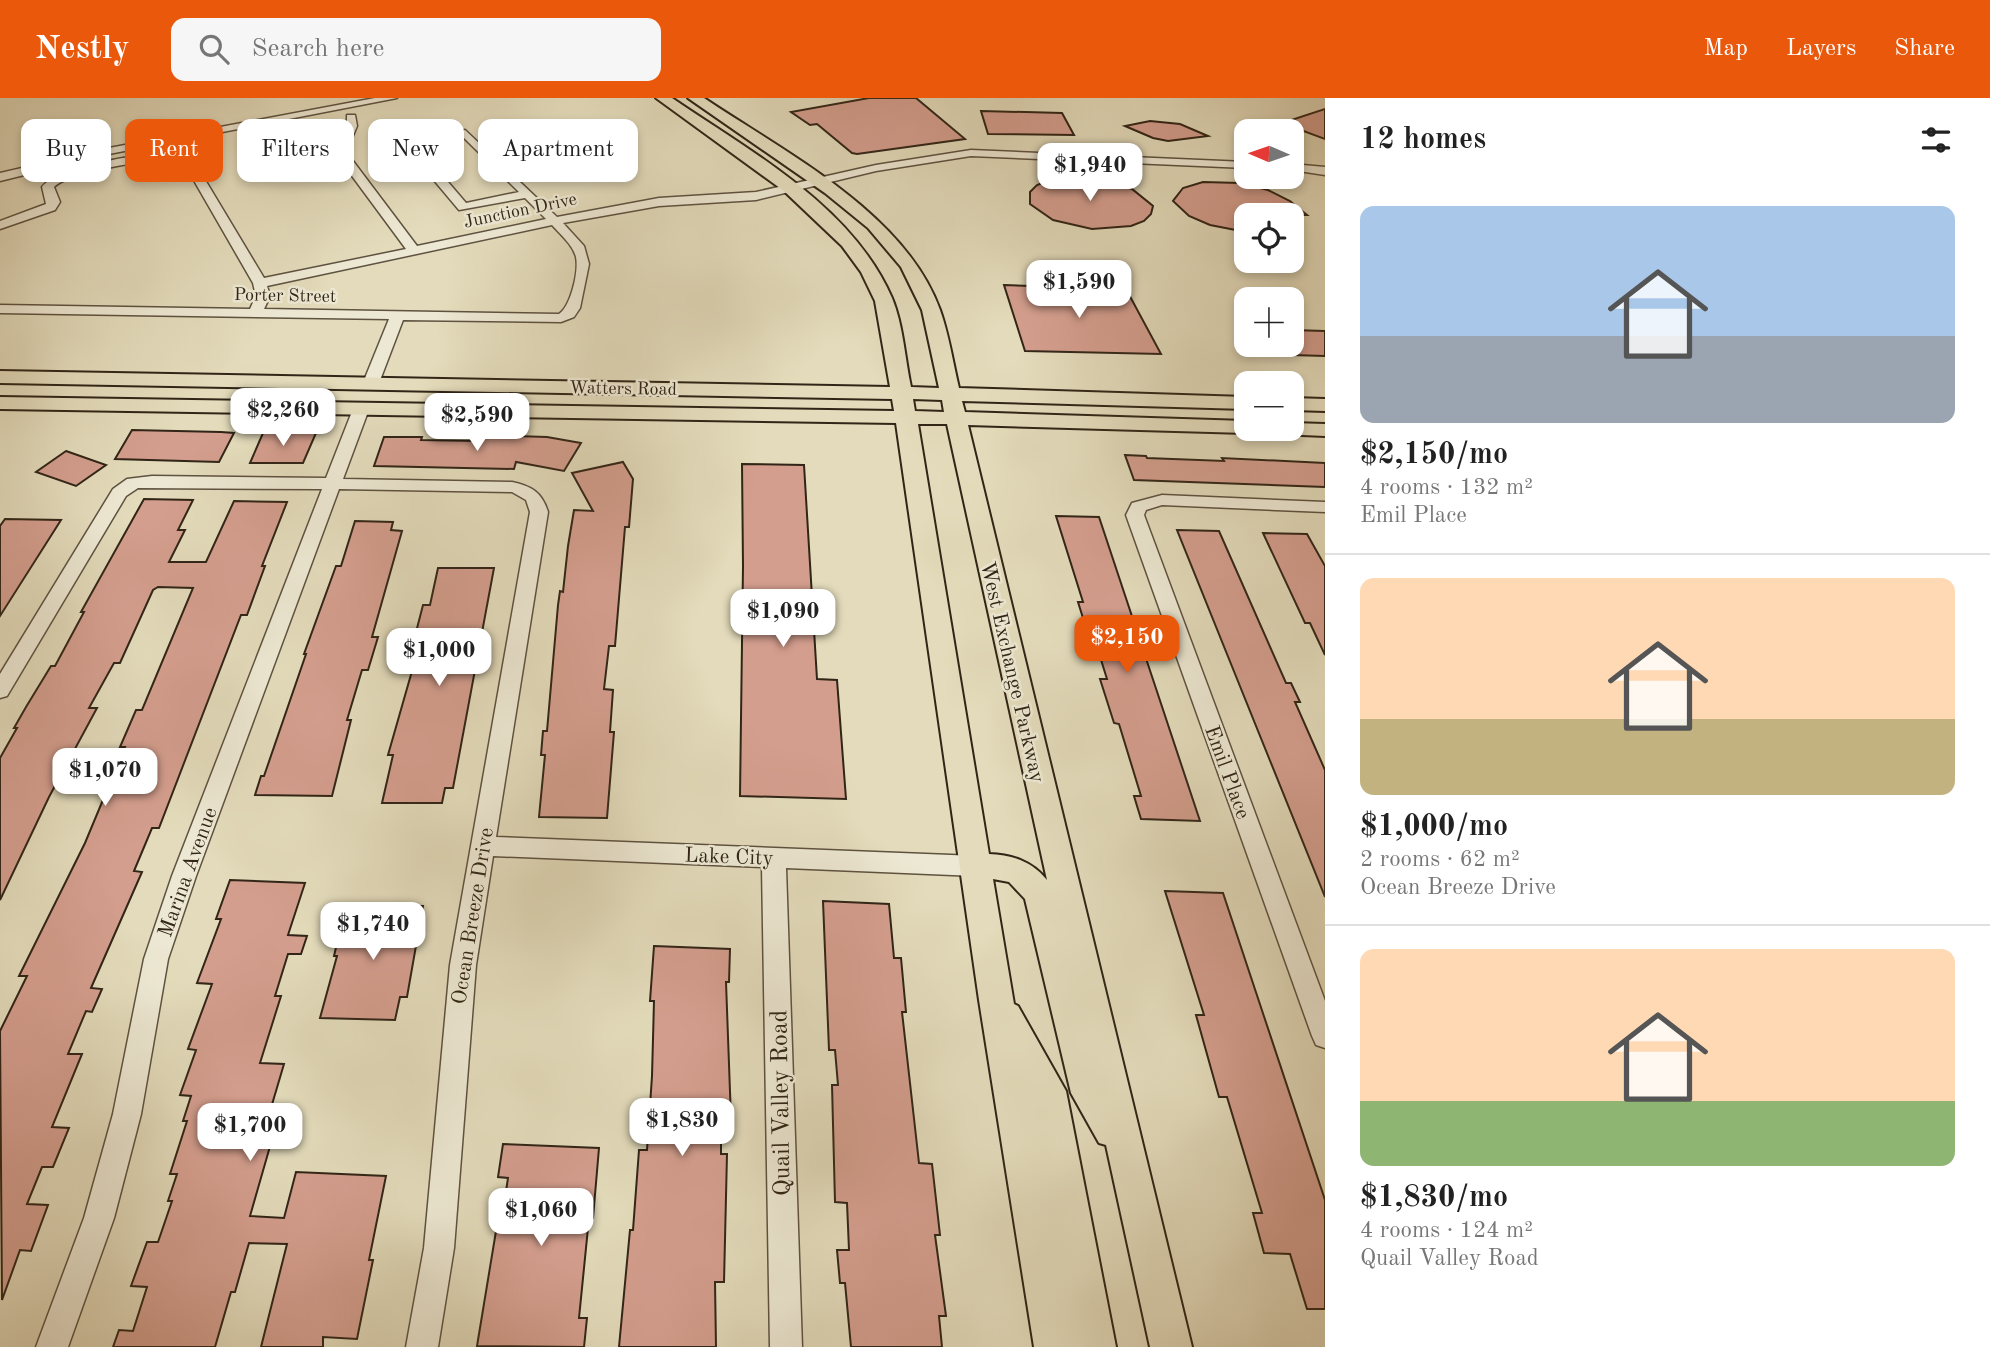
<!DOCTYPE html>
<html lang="en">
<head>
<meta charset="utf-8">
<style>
	:root { --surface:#fff; --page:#f6f6f6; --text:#222; --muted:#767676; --line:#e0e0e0; --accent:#ea580c }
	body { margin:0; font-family:"Old Standard TT",serif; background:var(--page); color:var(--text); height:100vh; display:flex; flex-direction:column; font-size:26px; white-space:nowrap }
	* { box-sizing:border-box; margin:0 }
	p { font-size:23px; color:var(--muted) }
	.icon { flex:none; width:38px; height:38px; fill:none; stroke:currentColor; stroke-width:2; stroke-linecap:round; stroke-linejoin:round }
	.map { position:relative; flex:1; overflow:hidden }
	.drawer { display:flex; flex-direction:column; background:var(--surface); width:665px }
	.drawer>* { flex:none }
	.guide { position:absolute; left:21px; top:21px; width:665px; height:63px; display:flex; gap:14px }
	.needle { width:46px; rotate:272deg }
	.tools { position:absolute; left:1234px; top:21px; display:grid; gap:14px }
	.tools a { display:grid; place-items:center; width:70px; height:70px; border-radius:14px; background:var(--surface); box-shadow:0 4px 10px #0003; font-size:35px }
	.price { position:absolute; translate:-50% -60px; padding:0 16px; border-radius:14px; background:#fff; color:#222; font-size:23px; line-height:46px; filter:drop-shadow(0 2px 4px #0008) }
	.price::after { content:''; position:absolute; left:50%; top:42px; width:21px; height:16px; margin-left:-10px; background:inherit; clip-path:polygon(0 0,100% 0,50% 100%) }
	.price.active { background:var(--accent); color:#fff }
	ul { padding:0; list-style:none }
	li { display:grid; align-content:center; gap:14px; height:371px; padding:0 35px }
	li+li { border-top:2px solid var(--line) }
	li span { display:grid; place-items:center; height:217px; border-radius:14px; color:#555 }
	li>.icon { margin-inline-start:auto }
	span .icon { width:126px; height:126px; fill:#fffc; stroke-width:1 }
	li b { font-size:30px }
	h2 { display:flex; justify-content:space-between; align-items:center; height:84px; padding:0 35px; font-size:30px }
	.tag { padding:0 24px; border-radius:14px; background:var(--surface); box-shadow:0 4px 10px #0003; font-size:24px; line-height:63px }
	.tag.active { background:var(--accent); color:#fff }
	header { display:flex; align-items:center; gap:42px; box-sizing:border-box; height:98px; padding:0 35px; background:var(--accent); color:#fff }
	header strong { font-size:33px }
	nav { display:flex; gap:38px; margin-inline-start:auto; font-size:24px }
	.search { width:490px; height:63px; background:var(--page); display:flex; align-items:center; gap:18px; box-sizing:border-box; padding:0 24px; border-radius:14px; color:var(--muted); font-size:26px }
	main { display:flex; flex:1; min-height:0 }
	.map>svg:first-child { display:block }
	.building { fill:#d49e8e; stroke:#312517; stroke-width:2 }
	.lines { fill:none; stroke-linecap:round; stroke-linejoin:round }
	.minor-casing { stroke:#5e5240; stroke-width:3 }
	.major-casing { stroke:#312517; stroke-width:4 }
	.minor { fill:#ede8d3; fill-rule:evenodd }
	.major { fill:#e3dbbb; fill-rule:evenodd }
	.labels { text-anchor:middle; stroke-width:5; stroke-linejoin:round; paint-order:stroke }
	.far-street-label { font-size:18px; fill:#312517; stroke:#ede8d3 }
	.street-label { font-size:21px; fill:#312517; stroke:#ede8d3 }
	.near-street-label { font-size:24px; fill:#312517; stroke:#ede8d3 }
</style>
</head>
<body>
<header>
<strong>Nestly</strong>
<div class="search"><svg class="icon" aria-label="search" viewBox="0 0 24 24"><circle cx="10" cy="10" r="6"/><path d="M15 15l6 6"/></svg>Search here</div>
<nav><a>Map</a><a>Layers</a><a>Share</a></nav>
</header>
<main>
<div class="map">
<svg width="1325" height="1249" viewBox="0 0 1325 1249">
	<rect width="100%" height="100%" fill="#e3dbbb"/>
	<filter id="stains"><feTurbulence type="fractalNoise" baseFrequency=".00286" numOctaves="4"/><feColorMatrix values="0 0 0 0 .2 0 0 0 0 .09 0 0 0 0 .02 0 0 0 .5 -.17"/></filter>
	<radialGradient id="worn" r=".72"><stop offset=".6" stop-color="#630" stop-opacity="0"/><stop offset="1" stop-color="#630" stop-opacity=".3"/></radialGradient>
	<!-- building -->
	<g class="building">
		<polygon points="869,0 916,0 965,41 857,56 852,55 817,26 810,27 791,14"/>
		<polygon points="1325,11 1325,41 1282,25"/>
		<polygon points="981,13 1062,15 1074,37 988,36"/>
		<polygon points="1150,23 1180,26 1208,38 1168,43 1153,40 1125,28"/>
		<polygon points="1077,80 1106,83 1132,91 1153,108 1151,116 1144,123 1131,128 1092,131 1053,122 1030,106 1030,94 1037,87 1050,82"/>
		<polygon points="1203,84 1240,85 1268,92 1290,103 1307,117 1246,117 1246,134 1210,127 1189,118 1173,103 1183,90"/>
		<polygon points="1004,187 1126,191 1161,256 1025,253"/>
		<polygon points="1292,232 1325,233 1325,258 1292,257"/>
		<polygon points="132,332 221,334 234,335 219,364 115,361"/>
		<polygon points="263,335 278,334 316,335 303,365 250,365"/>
		<polygon points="483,337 547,339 581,345 564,373 516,364 514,371 374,368 384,339 422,339 421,342 481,343"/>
		<polygon points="66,353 106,367 76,388 36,374"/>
		<polygon points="1125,357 1146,358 1147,360 1224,363 1222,360 1325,365 1325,389 1134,382"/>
		<polygon points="623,364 633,381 629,429 625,429 615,548 609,548 604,591 613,592 610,634 614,634 607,720 539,719 545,657 541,657 543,633 547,633 558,507 560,493 563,494 568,448 574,412 593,413 572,375"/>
		<polygon points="742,366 804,367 817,581 837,582 846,701 740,698 743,468"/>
		<polygon points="144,401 193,402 178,432 185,432 169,464 206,464 234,403 287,404 262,468 265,468 247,517 241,517 159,730 152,730 134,773 142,774 91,890 102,891 92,914 86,913 68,956 82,956 52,1029 69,1030 53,1069 42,1069 27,1106 48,1107 31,1153 20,1152 2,1202 0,933 27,878 19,878 85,745 125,649 120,649 136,612 142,612 193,490 158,489 153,492 120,565 114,565 89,610 97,610 49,699 0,802 0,660 17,630 14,630 26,609 51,568 55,568 84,514 81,514"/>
		<polygon points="1056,418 1099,419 1200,723 1141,721 1134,698 1141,698 1119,626 1114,625 1100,581 1107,581 1088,520 1083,520 1078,504 1083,504"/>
		<polygon points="5,421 61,422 0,518 0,428"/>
		<polygon points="355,423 393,424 391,432 402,433 372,539 378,539 368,572 362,572 347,622 351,622 332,698 255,697 261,678 264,678 306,556 304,556 336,468 341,468"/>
		<polygon points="1177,432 1219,433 1286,585 1291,585 1300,604 1295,604 1325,672 1325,799"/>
		<polygon points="1263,435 1307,436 1325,468 1325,557 1310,525 1305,525"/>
		<polygon points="438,470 494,470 453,690 445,690 442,705 382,705 393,657 388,657 412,573 406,573 423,507 430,507"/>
		<polygon points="230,782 305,785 288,837 307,838 301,856 288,856 275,898 281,898 260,965 284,966 263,1037 273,1038 250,1118 284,1120 296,1074 386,1078 369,1162 373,1162 357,1241 323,1239 323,1249 261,1249 287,1146 249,1145 235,1194 231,1194 215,1249 113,1249 119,1232 133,1233 147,1189 131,1188 147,1144 158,1144 172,1103 168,1103 177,1076 170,1076 187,1023 183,1023 191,998 180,997 196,952 188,951 212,886 197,885 221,821 216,821"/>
		<polygon points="1165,793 1223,795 1325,1102 1325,1211 1307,1211 1290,1156 1264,1155 1253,1115 1262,1115 1227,999 1219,999 1196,917 1204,917"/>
		<polygon points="823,803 889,806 894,860 901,860 906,914 902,914 919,1065 932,1066 940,1137 935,1137 946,1218 939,1218 942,1249 851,1249 845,1185 840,1185 837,1152 849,1152 847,1105 835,1104 832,987 838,987 835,952 829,952"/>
		<polygon points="346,807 423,808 407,899 400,899 395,922 320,920 337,858 334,858"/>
		<polygon points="654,848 730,851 729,884 726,884 731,1021 721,1021 721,1056 727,1056 724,1184 715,1184 716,1249 619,1249 630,1132 633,1132 639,1052 647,1052 652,978 654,903 650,903"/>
		<polygon points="503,1046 599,1050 593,1120 589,1120 579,1220 587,1220 584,1249 477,1248 497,1127 501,1127 508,1080 498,1079"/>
	</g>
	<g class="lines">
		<defs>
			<g id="minor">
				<polygon points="375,0 397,0 109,56 0,83 0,75 109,50"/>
				<path d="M347 17H355L357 28 347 52 350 59 417 148 546 121 525 100 459 112 406 49 417 41 465 32 557 119 659 100 756 94 876 67 971 52 1246 64V70L971 58 876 73 756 102 659 108 563 125 584 148 589 166 580 210 574 219 561 224 403 222 379 285 371 290 363 285 389 221 0 215V207L250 211 256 198 253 185 181 60C157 60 70 73 54 89L60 104 55 112 0 131V123L46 106 42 89C56 68 163 50 189 55L264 180 406 151 338 59 335 52 347 28ZM463 39 519 94 466 105 419 50 424 46ZM552 127C560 136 573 147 576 159 579 173 571 208 559 216L264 211 270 198 267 188Z"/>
				<polygon points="1292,66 1325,69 1325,77 1292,72"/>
				<path d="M361 306 369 311 343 381 512 384C531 388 542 394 548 414L496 739 976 758 984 761 988 768 984 775 976 778 786 770 802 1249H770L762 769 493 758 476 867 454 1150 438 1249H406L424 1150 450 867 530 414 526 402 512 394 339 391 196 778 168 861 141 1016 114 1120 68 1249H36L84 1120 113 1016 144 861 172 778 322 391 138 390 126 398 7 598 0 600V576L113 391 127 381 152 378 326 380 353 311Z"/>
				<polygon points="1162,397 1325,404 1325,414 1162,407 1146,412 1144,417 1325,903 1325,950 1316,947 1312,938 1126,417 1132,405"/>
			</g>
			<g id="major">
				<path d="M656 0H672C751 54 852 108 892 200 903 226 905 261 911 289L939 290 922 212 901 169 868 130 825 95 688 0H704C786 55 905 115 940 212 949 237 953 265 959 290L1246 299V311L962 303 965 314 1246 323V331H1255L1246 335 968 327 1192 1249H1150L1106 1047 1099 1045 1071 995 1025 801 1009 784 993 781 1014 906 1018 908 1066 993 1116 1249H1034L979 902 896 325 0 311V299L894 313 892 301 0 285V273L890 289 875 203 861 174 842 148 784 93ZM913 301 942 302 944 314 915 313ZM918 326H947L1047 782C1032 763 1012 757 989 756Z"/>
				<polygon points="1292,300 1325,301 1325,313 1292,312"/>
				<polygon points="1292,325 1325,326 1325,338 1279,336 1276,331 1292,331"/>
			</g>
		</defs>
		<!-- minor casing -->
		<use href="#minor" class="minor-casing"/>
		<!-- major casing -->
		<use href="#major" class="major-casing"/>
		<!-- minor -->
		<use href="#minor" class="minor"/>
		<!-- major -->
		<use href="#major" class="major"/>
	</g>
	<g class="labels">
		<!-- far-street labels -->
		<g class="far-street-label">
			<text transform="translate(520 112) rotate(-12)" y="6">Junction Drive</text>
			<text transform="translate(285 197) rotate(1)" y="6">Porter Street</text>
			<text transform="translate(623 290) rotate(1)" y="6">Watters Road</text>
		</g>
		<!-- street labels -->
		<g class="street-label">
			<text transform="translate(1013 574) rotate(77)" y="7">West Exchange Parkway</text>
			<text transform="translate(1228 674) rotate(70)" y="7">Emil Place</text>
			<text transform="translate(729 758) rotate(2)" y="7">Lake City</text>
			<text transform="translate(187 774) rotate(-70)" y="7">Marina Avenue</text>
			<text transform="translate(472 818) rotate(-81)" y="7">Ocean Breeze Drive</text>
		</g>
		<!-- near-street labels -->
		<g class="near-street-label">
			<text transform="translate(780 1005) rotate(-91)" y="8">Quail Valley Road</text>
		</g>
	</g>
	<rect width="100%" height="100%" filter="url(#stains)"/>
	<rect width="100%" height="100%" fill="url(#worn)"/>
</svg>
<div class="tools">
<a><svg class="needle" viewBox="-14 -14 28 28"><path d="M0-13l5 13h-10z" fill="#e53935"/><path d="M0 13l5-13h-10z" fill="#767676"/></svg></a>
<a><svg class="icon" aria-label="locate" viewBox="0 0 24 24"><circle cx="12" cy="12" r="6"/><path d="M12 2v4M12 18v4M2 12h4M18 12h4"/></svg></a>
<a>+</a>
<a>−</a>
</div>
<b class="price" style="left:1090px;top:105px">$1,940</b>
<b class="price" style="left:1079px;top:222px">$1,590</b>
<b class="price" style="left:283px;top:350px">$2,260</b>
<b class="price" style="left:477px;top:355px">$2,590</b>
<b class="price" style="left:783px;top:551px">$1,090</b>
<b class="price active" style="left:1127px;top:577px">$2,150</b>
<b class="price" style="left:439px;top:590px">$1,000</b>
<b class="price" style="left:105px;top:710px">$1,070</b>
<b class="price" style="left:373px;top:864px">$1,740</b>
<b class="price" style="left:682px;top:1060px">$1,830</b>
<b class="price" style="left:250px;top:1065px">$1,700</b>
<b class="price" style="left:541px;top:1150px">$1,060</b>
<div class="guide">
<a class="tag">Buy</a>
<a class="tag active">Rent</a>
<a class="tag">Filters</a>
<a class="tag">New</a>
<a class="tag">Apartment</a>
</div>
</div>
<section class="drawer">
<h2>12 homes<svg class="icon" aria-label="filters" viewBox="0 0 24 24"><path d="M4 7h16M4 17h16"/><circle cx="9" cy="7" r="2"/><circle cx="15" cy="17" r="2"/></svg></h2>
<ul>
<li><span style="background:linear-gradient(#a9c7e8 60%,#9aa5b1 0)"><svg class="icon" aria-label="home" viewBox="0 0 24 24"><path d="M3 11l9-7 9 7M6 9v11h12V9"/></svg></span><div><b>$2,150/mo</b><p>4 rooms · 132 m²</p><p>Emil Place</p></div></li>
<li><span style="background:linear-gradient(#ffd9b3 65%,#c2b280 0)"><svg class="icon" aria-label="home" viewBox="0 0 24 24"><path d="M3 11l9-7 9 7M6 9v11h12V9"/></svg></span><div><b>$1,000/mo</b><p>2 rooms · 62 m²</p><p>Ocean Breeze Drive</p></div></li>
<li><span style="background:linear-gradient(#ffd9b3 70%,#8fb573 0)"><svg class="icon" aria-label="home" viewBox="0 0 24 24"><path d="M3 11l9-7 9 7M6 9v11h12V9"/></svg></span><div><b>$1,830/mo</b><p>4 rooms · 124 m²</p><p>Quail Valley Road</p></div></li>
</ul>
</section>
</main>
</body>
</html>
